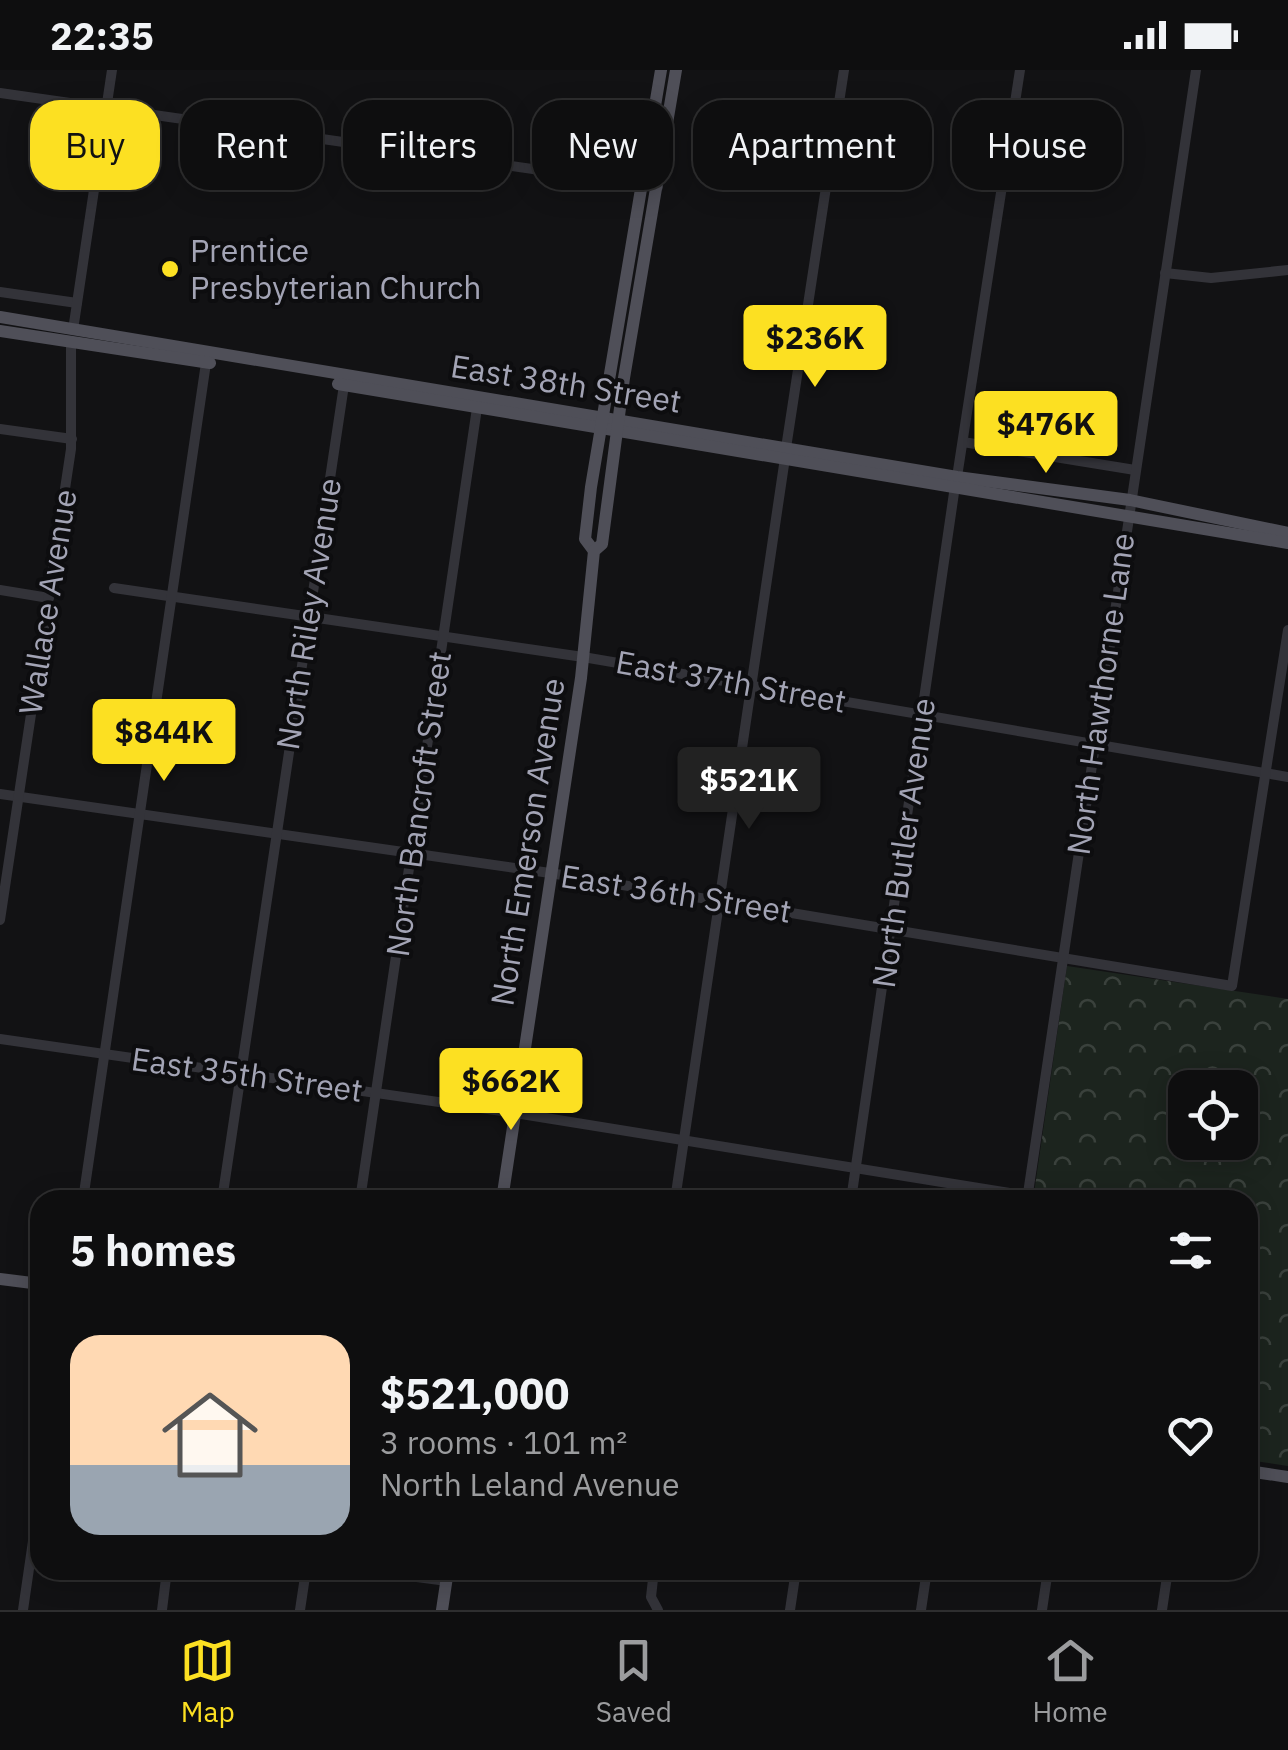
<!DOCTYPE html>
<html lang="en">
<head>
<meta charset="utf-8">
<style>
	:root { --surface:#0e0e0f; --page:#1c1c1d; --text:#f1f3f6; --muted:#9b9c9e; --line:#2e2e2f; --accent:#fce022 }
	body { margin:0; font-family:"IBM Plex Sans",sans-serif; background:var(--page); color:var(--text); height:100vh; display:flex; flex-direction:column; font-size:38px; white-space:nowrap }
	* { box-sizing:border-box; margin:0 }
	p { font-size:32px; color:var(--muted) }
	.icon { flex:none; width:55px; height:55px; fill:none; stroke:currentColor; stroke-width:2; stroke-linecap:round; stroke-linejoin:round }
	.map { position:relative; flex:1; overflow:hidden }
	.details { position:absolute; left:30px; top:1120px; width:1228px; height:390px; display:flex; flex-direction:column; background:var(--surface); border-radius:30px; box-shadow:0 5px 25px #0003,0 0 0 2px var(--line) }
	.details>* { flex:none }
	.hud { position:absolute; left:30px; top:30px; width:1230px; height:90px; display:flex; gap:20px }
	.controls { position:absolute; left:1168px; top:1000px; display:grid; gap:20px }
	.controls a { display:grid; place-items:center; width:90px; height:90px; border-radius:20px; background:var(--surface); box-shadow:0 5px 25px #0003,0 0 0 2px var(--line); font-size:50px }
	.price { position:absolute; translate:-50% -85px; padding:0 22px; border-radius:10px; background:var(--accent); color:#111; font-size:32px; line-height:65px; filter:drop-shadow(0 2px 5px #0008) }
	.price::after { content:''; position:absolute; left:50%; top:60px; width:30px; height:22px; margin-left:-15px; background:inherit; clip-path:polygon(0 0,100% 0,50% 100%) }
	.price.on { background:#222; color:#fff }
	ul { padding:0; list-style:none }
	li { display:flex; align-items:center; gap:30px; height:250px; padding:0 40px }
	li+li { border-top:2px solid var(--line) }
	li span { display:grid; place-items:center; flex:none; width:280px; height:200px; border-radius:30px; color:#555 }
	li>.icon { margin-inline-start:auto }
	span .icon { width:120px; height:120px; fill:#fffc; stroke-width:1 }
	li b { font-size:42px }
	h2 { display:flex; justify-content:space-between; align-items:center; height:120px; padding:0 40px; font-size:42px }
	.tag { padding:0 35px; border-radius:30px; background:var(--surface); box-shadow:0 5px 25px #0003,0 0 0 2px var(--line); font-size:35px; line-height:90px }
	.tag.on { background:var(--accent); color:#111 }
	.status { display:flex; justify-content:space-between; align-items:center; height:70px; padding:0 50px; background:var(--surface); direction:ltr }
	.status svg { height:28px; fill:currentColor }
	.dock { display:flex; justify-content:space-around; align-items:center; height:140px; border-top:2px solid var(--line); background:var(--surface); font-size:28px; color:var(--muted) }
	.dock a { display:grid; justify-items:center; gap:5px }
	.dock .on { color:var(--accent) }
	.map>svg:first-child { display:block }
	.park { fill:url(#park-crowns); fill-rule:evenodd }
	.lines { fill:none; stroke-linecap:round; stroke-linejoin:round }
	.minor { stroke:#333339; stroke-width:10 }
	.major { stroke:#4f4f58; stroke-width:12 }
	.poi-dot { fill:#fce022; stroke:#0d0d0f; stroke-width:4 }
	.labels { text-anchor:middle; stroke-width:8; stroke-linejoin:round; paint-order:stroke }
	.poi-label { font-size:32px; fill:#a3a4b5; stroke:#0d0d0f; text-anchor:start }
	.street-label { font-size:32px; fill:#a3a4b5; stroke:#0d0d0f }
</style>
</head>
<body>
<div class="status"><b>22:35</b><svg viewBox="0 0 49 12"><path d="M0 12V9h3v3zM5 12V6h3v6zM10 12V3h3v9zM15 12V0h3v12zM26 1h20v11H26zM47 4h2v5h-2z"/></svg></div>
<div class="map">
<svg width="1288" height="1540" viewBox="0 0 1288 1540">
	<defs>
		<pattern id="park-crowns" width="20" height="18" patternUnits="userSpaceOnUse" patternTransform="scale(2.5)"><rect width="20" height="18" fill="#1c241e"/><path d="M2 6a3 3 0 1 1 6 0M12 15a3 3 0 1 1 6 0" fill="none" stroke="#3a413c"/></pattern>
	</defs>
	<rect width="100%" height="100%" fill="#121214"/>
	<!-- park -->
	<path class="park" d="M1067 896 1288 929V1396L1248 1390V1130H1033ZM1185 1018H1240V1072H1185Z"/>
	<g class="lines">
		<!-- minor -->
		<g class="minor">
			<polyline points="0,23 658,117"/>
			<polyline points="1165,203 1211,208 1288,200"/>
			<polyline points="0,222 77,233"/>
			<polyline points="73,260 112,0"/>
			<polyline points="0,359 72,369"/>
			<polyline points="963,372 1135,400"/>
			<polyline points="786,378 844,0"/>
			<polyline points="957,407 1020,0"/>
			<polyline points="114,518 583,587 1288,707"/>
			<polyline points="0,520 49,528"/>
			<polyline points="0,724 550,803 1232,916 1288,560"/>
			<polyline points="0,850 71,379 71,272"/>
			<polyline points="0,969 515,1043 1028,1126"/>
			<polyline points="83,1130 206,293"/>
			<polyline points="222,1130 344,315"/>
			<polyline points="360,1130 477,338"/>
			<polyline points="675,1130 785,388"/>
			<polyline points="851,1130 955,416"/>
			<polyline points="1027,1130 1196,0"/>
			<polyline points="364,1500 447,1511"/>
			<polyline points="654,1500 651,1527 658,1540"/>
			<polyline points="23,1540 40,1423"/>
			<polyline points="162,1540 167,1500"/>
			<polyline points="300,1540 306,1500"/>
			<polyline points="790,1540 796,1500"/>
			<polyline points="921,1540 927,1500"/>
			<polyline points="1042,1540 1048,1500"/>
			<polyline points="1162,1540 1168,1500"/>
		</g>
		<!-- major -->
		<g class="major">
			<polyline points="0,247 957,407 1130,430 1288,463"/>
			<polyline points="0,261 210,293"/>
			<polyline points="338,314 1288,473"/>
			<polyline points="594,481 585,469 591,417 661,0"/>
			<polyline points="502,1130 581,608 594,481 602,474 624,308 676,0"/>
			<polyline points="0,1209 40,1214"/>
			<polyline points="1248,1401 1288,1407"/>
			<polyline points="442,1540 448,1500"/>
		</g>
	</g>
	<!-- markers -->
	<circle class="poi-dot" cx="170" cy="199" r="10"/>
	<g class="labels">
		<!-- poi labels -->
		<g class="poi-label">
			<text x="190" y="192">Prentice<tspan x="190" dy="37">Presbyterian Church</tspan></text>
		</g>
		<!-- street labels -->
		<g class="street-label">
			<text transform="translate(566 314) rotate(9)" y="11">East 38th Street</text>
			<text transform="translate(48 532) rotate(-81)" y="11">Wallace Avenue</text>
			<text transform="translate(309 544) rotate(-81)" y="11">North Riley Avenue</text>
			<text transform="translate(731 612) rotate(10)" y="11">East 37th Street</text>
			<text transform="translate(1101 624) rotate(-82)" y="11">North Hawthorne Lane</text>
			<text transform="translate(419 734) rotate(-82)" y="11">North Bancroft Street</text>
			<text transform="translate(528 772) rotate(-81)" y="11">North Emerson Avenue</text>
			<text transform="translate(904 773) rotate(-82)" y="11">North Butler Avenue</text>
			<text transform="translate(676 824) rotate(9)" y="11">East 36th Street</text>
			<text transform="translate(247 1005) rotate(8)" y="11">East 35th Street</text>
		</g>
	</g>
</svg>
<div class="controls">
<a><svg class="icon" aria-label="locate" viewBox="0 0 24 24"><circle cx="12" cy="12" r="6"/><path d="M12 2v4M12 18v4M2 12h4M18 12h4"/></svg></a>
</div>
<b class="price" style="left:815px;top:320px">$236K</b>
<b class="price" style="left:1046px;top:406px">$476K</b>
<b class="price" style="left:164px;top:714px">$844K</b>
<b class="price on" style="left:749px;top:762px">$521K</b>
<b class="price" style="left:511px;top:1063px">$662K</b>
<div class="hud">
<a class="tag on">Buy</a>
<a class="tag">Rent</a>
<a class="tag">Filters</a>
<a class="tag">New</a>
<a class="tag">Apartment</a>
<a class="tag">House</a>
</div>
<section class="details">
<h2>5 homes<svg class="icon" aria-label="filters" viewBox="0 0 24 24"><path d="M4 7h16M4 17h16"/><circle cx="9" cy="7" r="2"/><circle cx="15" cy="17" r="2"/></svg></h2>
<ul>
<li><span style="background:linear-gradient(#ffd9b3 65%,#9aa5b1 0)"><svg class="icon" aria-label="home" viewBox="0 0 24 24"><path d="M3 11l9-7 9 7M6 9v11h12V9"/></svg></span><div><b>$521,000</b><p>3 rooms · 101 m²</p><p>North Leland Avenue</p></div><svg class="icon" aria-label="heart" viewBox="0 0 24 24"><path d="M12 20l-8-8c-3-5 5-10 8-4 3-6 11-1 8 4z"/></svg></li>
</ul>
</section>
</div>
<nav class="dock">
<a class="on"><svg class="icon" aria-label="map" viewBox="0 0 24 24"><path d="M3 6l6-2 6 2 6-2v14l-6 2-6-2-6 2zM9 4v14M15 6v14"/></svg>Map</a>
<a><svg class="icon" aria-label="saved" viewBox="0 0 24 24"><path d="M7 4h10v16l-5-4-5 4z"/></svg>Saved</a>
<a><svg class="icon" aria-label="home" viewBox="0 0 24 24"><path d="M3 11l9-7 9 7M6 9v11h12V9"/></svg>Home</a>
</nav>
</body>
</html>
